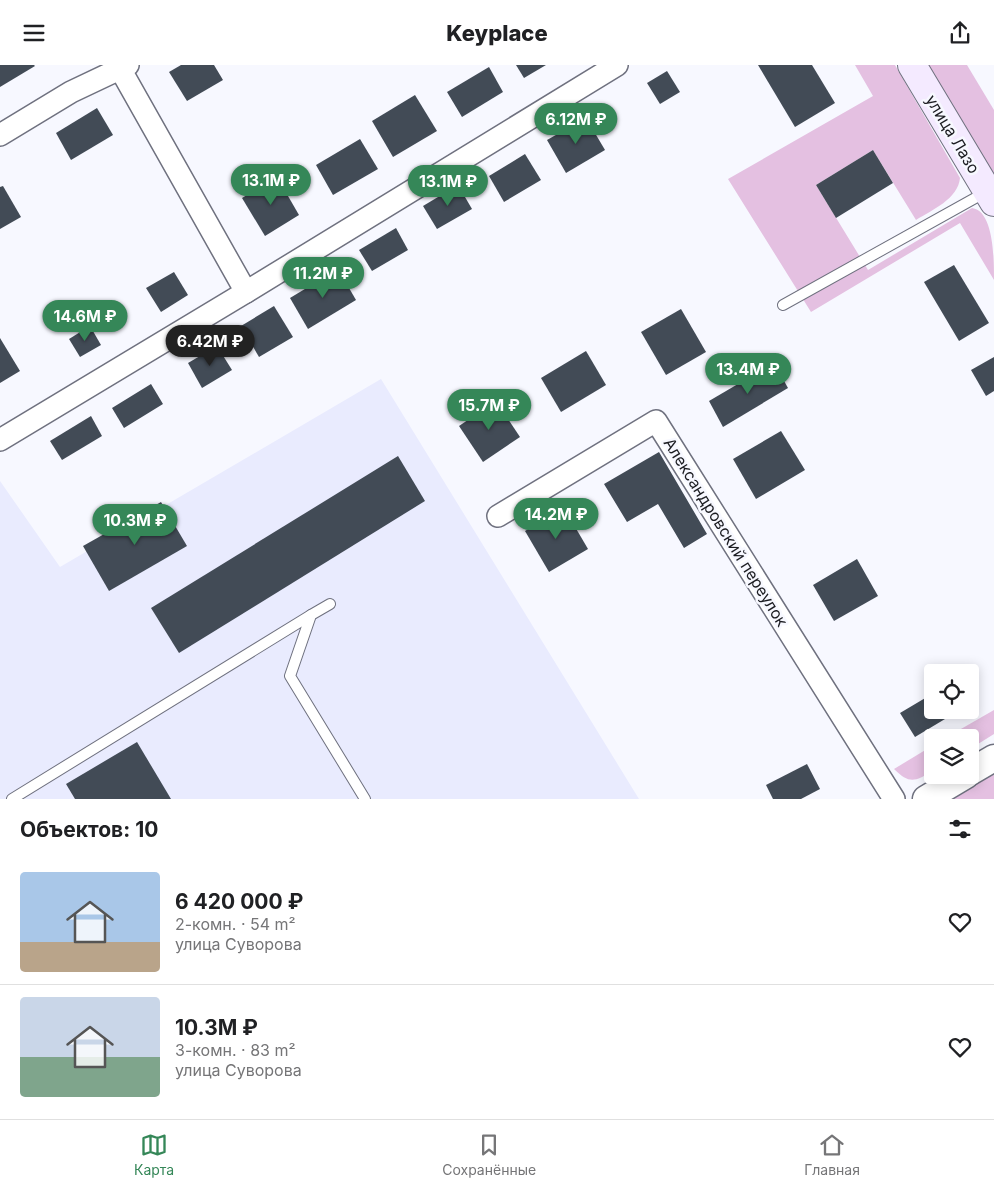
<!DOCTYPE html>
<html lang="ru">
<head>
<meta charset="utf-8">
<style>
	:root { --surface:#fff; --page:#f6f6f6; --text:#202124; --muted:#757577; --line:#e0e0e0; --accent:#358758 }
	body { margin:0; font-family:Inter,sans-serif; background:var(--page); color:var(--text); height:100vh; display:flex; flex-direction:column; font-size:19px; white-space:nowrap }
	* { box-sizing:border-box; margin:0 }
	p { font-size:16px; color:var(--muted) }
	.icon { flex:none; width:28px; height:28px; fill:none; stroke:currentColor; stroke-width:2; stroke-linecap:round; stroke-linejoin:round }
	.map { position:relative; height:734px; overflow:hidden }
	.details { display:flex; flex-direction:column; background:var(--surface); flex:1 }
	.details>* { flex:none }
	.buttons { position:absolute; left:924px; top:599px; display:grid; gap:10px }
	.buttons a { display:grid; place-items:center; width:55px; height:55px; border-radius:5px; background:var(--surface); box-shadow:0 2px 12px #0003; font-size:25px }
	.price { position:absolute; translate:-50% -42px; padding:0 11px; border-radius:18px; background:var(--accent); color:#fff; font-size:16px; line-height:32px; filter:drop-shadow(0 1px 2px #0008) }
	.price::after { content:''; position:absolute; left:50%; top:30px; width:15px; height:11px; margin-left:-8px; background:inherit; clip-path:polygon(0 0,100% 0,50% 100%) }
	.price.active { background:#222; color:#fff }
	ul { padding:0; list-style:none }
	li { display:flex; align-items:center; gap:15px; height:125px; padding:0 20px }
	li+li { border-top:1px solid var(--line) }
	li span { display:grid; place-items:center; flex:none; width:140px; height:100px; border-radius:5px; color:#555 }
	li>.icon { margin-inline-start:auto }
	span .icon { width:60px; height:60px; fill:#fffc; stroke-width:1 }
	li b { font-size:21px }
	h2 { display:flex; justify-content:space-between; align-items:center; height:60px; padding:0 20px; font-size:21px }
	header { display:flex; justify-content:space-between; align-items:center; height:65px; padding:0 20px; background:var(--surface); font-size:22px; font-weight:800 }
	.tabs { display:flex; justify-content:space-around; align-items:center; height:70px; border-top:1px solid var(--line); background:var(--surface); font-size:14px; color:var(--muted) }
	.tabs a { display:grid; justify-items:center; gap:2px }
	.tabs .active { color:var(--accent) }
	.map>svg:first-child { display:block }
	.built { fill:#e9ebfe }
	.green { fill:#e4c0e1 }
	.building { fill:#424b56 }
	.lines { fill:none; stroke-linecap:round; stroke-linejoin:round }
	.service-casing { stroke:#6f717f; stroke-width:12 }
	.minor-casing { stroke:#6f717f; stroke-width:24 }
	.tertiary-casing { stroke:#6f717f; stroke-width:29 }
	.secondary-casing { stroke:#6f717f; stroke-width:30 }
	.service { stroke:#fff; stroke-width:10 }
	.minor { stroke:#fff; stroke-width:21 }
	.tertiary { stroke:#fff; stroke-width:26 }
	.secondary { stroke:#f4eaff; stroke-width:28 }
	.labels { text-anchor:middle; stroke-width:5; stroke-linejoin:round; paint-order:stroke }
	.street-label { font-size:16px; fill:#1b1c21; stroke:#f7f8ff }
</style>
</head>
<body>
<header><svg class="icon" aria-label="menu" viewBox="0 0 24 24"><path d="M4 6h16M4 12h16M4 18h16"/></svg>Keyplace<svg class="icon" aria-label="share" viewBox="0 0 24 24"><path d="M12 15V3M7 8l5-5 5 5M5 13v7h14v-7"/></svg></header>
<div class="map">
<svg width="994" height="734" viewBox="0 0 994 734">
	<rect width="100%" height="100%" fill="#f7f8ff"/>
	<!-- built -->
	<polygon class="built" points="381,314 639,734 0,734 0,416 60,502"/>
	<!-- green -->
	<g class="green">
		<path d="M855 0H895L960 113C958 134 932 145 916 155L873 85 816 120 868 205 972 143C994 146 994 194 994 215L960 158 811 247 728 114 873 31Z"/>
		<polygon points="926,0 967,0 994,45 994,113"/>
		<polygon points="994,645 994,669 970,684 970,672 947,672"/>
		<path d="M932 681V706C915 717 909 719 894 704Z"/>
		<polygon points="994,707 994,734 949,734"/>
	</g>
	<!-- building -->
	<g class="building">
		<polygon points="0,0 34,0 35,1 0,22"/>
		<polygon points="181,0 214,0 223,15 187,36 169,7"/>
		<polygon points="516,0 546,0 524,13"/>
		<polygon points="758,0 812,0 835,38 795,62"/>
		<polygon points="489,2 503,27 462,52 447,27"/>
		<polygon points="667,6 680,27 660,39 647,18"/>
		<polygon points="415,30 437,66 393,92 372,56"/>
		<polygon points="97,43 113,70 71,95 56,68"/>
		<polygon points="586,53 605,85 566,108 547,75"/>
		<polygon points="360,74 378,104 333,130 316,100"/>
		<polygon points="873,85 893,118 836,153 816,120"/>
		<polygon points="525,89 541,115 504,137 489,111"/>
		<polygon points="277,112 299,150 265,171 242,133"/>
		<polygon points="458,120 472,144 437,164 423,141"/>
		<polygon points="3,121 21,152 0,164 0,122"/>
		<polygon points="396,163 408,185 372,206 359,185"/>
		<polygon points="954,200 989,258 959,276 924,217"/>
		<polygon points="338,204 356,235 308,264 290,233"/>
		<polygon points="174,207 188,230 161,247 146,223"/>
		<polygon points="274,241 293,272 259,292 241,261"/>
		<polygon points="681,244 706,287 666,310 641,267"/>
		<polygon points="90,261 101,280 80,292 69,274"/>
		<polygon points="0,273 20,306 0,318"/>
		<polygon points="217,281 232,305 202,323 188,298"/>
		<polygon points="586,286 606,320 561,347 541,313"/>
		<polygon points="994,292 994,326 986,331 971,305"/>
		<polygon points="774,298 788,323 723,362 709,336"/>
		<polygon points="151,319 163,339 124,363 112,343"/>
		<polygon points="496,336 520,372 483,397 459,361"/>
		<polygon points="91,351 102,371 62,395 50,376"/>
		<polygon points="781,366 805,405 756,434 733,394"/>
		<polygon points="659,387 707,469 684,483 658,439 627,457 604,419"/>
		<polygon points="398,391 425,436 179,588 151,543"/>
		<polygon points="161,437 187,481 109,526 83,481"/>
		<polygon points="564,443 588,484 549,507 525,466"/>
		<polygon points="857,494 878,531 834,556 813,520"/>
		<polygon points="932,629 932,645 946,645 950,651 915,672 900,648"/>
		<polygon points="137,677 171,734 75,734 66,719"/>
		<polygon points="807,699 820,724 801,734 773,734 766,720"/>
	</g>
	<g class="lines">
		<defs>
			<g id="service">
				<polyline points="783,240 986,127"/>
				<polyline points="330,539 311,550 290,611 365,734"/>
				<polyline points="12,734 311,550"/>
			</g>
			<g id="minor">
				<polyline points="118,0 246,227"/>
				<polyline points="0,70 71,27 128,0"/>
				<polyline points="0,375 246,227 617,0"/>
				<polyline points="498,451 656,356 894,734"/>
			</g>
			<g id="tertiary">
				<polyline points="970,707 994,693"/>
				<polyline points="926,734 966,710"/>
			</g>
			<polyline id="secondary" points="912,0 994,137"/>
		</defs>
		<!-- service casing -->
		<use href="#service" class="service-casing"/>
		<!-- minor casing -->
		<use href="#minor" class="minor-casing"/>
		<!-- tertiary casing -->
		<use href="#tertiary" class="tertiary-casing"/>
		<!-- secondary casing -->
		<use href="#secondary" class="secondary-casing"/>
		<!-- service -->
		<use href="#service" class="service"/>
		<!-- minor -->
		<use href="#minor" class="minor"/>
		<!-- tertiary -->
		<use href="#tertiary" class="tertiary"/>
		<!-- secondary -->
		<use href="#secondary" class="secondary"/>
	</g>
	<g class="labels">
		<!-- street labels -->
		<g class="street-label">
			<text transform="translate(953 69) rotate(59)" y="6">улица Лазо</text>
			<text transform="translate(726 467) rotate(58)" y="6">Александровский переулок</text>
		</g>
	</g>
</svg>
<div class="buttons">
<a><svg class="icon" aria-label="locate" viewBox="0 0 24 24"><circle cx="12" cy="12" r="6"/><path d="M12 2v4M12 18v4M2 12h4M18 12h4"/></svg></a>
<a><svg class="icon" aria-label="layers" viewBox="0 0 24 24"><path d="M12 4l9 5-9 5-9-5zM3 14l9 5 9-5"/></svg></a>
</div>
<b class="price" style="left:576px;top:80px">6.12M ₽</b>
<b class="price" style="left:271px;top:141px">13.1M ₽</b>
<b class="price" style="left:448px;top:142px">13.1M ₽</b>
<b class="price" style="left:323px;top:234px">11.2M ₽</b>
<b class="price" style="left:85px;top:277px">14.6M ₽</b>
<b class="price active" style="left:210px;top:302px">6.42M ₽</b>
<b class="price" style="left:748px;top:330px">13.4M ₽</b>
<b class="price" style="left:489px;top:366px">15.7M ₽</b>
<b class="price" style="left:556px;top:475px">14.2M ₽</b>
<b class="price" style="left:135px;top:481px">10.3M ₽</b>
</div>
<section class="details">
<h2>Объектов: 10<svg class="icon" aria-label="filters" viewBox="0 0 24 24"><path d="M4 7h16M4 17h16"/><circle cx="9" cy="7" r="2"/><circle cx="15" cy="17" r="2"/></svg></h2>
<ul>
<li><span style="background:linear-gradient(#a9c7e8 70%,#b9a48a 0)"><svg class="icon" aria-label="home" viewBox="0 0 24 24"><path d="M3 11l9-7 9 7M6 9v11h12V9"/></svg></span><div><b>6 420 000 ₽</b><p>2-комн. · 54 m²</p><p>улица Суворова</p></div><svg class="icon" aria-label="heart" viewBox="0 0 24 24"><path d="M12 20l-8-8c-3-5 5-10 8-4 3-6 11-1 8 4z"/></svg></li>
<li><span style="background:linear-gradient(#c9d6e8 60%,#7fa58c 0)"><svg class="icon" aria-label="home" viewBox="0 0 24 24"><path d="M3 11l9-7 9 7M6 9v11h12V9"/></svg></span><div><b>10.3M ₽</b><p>3-комн. · 83 m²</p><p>улица Суворова</p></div><svg class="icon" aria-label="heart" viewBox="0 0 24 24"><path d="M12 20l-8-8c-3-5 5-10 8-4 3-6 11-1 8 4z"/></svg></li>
</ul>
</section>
<nav class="tabs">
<a class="active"><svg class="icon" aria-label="map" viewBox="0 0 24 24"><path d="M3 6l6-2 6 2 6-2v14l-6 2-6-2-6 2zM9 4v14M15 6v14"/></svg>Карта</a>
<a><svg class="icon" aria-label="saved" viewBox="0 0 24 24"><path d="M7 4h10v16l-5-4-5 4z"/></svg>Сохранённые</a>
<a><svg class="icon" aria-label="home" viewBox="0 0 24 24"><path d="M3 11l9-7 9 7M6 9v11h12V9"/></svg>Главная</a>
</nav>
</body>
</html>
